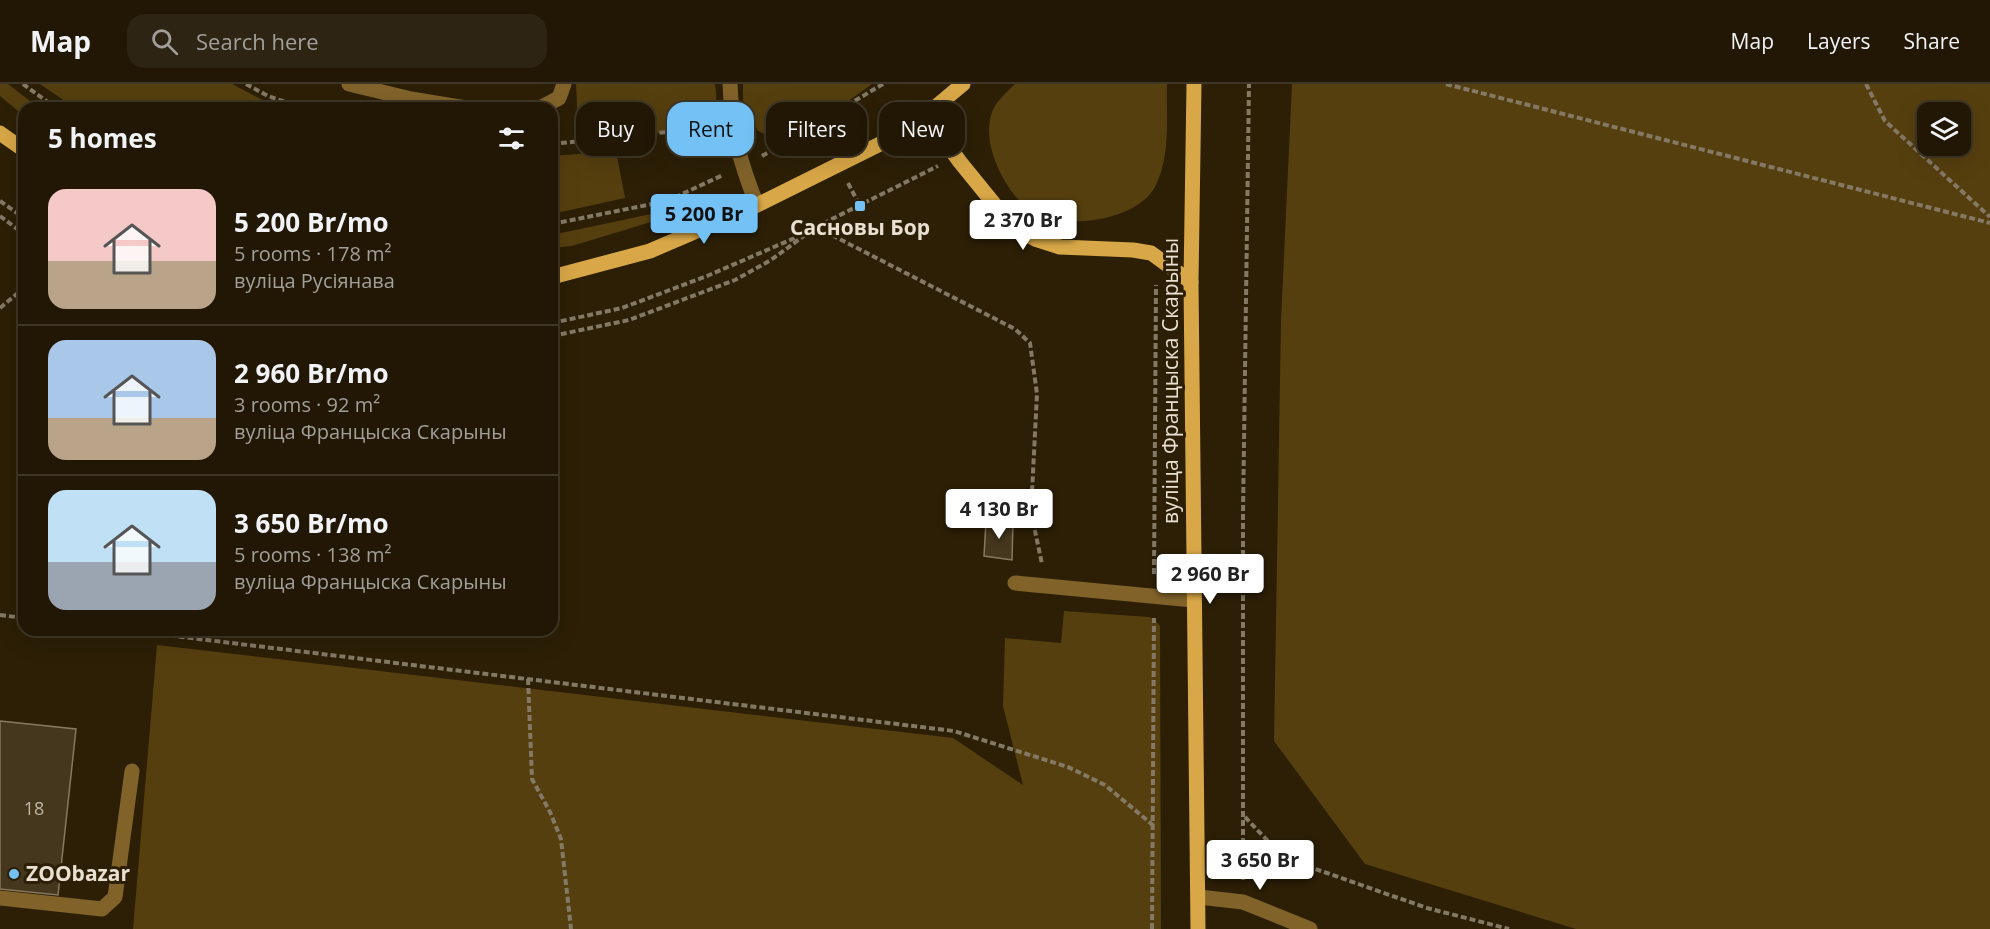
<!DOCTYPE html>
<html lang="en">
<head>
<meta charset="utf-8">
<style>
	:root { --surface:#211704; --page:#2d2413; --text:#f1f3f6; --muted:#a29f9a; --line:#3e3626; --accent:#73c1f5 }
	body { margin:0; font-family:"Open Sans",sans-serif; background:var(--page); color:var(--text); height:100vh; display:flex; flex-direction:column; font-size:22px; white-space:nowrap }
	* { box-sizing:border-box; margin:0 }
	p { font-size:20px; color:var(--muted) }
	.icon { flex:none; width:33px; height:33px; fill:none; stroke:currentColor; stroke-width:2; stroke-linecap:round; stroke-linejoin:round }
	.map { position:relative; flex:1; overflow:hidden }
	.side { position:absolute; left:18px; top:18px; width:540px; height:534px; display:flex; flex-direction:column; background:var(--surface); border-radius:18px; box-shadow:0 6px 24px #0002,0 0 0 2px var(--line) }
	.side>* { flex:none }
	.banner { position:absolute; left:576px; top:18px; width:570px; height:54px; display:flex; gap:12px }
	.buttons { position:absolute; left:1917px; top:18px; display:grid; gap:12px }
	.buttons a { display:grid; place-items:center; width:54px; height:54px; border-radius:12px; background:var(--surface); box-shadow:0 6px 24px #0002,0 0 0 2px var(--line); font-size:30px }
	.price { position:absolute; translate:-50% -51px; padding:0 14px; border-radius:6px; background:#fff; color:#222; font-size:20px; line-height:39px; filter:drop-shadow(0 2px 3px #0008) }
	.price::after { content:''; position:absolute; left:50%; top:36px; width:18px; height:14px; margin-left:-9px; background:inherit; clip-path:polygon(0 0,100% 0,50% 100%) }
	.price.current { background:var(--accent); color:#111 }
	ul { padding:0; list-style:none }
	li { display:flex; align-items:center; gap:18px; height:150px; padding:0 30px }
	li+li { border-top:2px solid var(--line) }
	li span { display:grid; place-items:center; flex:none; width:168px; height:120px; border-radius:18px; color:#555 }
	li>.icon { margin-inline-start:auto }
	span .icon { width:72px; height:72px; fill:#fffc; stroke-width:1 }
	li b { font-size:26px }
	h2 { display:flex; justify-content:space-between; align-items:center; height:72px; padding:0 30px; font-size:26px }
	.chip { padding:0 21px; border-radius:18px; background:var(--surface); box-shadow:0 6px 24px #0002,0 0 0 2px var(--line); font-size:21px; line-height:54px }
	.chip.current { background:var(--accent); color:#111 }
	header { display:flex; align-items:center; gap:36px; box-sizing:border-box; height:84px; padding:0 30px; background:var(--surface); border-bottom:2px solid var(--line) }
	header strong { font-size:28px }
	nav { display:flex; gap:33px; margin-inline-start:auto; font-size:21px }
	.search { width:420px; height:54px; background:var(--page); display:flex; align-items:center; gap:15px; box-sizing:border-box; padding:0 21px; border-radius:18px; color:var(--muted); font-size:22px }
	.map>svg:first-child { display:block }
	.green { fill:#563f0f; fill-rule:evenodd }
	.building { fill:#44371e; stroke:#88795e; stroke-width:1.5 }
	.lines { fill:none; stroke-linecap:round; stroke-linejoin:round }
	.path { stroke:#847965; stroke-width:4; stroke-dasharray:6 3; stroke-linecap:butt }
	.minor { stroke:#81632a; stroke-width:15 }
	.major { stroke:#d8a747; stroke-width:15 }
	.poi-dot { fill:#73c1f5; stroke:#2c1f06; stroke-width:2 }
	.labels { text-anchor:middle; stroke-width:6; stroke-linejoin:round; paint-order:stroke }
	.number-label { font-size:18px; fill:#c0b6a5 }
	.poi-label { font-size:21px; font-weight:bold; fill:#e9e0d2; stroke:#2c1f06 }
	.street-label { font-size:21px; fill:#e9e0d2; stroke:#2c1f06 }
</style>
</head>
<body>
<header>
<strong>Map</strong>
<div class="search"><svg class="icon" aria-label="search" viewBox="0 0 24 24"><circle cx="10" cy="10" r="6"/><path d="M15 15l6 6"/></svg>Search here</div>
<nav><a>Map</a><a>Layers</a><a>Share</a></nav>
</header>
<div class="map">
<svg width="1990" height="845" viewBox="0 0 1990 845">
	<rect width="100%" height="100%" fill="#2c1f06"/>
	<!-- green -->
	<g class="green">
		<polygon points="0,0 8,0 39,24 24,24 24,32 0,12"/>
		<polygon points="40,0 232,0 278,24 75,24"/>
		<path d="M576 0H715C718 18 716 29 706 44L579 58Z"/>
		<polygon points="743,0 872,0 847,18 778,56 758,47 743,16"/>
		<path d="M1015 0H1167C1166 35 1171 72 1155 103 1138 134 1077 144 1047 133 1038 129 1022 121 1016 113 999 92 982 56 992 28 996 17 1007 8 1015 0Z"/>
		<path d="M1292 0H1990V845H1576L1365 780 1274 657 1281 237ZM1928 28H1960V62H1928Z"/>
		<polygon points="616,67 625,114 552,130 552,72"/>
		<polygon points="651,130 654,137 572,162 552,164 552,151"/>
		<polygon points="1064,527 1149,533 1154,535 1160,542 1161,845 133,845 157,561 953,654 1023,701 1003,622 1005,554 1061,559"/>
	</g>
	<!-- building -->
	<g class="building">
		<polygon points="986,437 1013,438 1012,476 984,472"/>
		<polygon points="0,637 76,645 58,811 0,805"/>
	</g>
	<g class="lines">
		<!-- path -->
		<g class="path">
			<polyline points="23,0 56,24"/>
			<polyline points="246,0 268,12 303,24"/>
			<polyline points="1446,0 1990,139"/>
			<polyline points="1866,0 1885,37 1990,133"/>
			<polyline points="552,60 706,44 710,38"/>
			<polyline points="762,72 883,0"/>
			<polyline points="848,99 860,122"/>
			<polyline points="0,117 24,134"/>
			<polyline points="0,132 24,150"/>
			<polyline points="552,140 667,117 723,91"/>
			<polyline points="816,143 1015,245 1030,259 1037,310 1031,428 1042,480"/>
			<polyline points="0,224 24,204"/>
			<polyline points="552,239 622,224 707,192 797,153"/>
			<polyline points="552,252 629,236 735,196 771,176 816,143 938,82"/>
			<polyline points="1154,490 1156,201"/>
			<polyline points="0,531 24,534"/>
			<polyline points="125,546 954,647 1068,683 1105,701 1154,742"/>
			<polyline points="528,595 532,695 550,728 561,755 571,845"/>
			<polyline points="1245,733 1284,774 1427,824 1509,845"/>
			<polyline points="1243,796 1243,431 1249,0"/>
			<polyline points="1152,845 1154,534"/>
		</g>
		<!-- minor -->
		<g class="minor">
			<polyline points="349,0 411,15 466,24"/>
			<path d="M730 0C732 48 739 76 757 121"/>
			<polyline points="540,24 559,14 564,0"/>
			<polyline points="1015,499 1193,516"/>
			<polyline points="1199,813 1243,818 1310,845"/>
			<polyline points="0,814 102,825 115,813 132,687"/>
		</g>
		<!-- major -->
		<g class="major">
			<polyline points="1194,0 1191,198 1198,845"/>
			<polyline points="926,31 960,78 1012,142 1035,155 1060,163 1133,166 1151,169 1191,198"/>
			<polyline points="0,49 24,66"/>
			<polyline points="552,193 650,167 757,121 880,60 926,31 963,0"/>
		</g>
	</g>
	<!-- markers -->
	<g class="poi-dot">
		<rect x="854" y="116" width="12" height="12" rx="3"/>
		<circle cx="14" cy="790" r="6"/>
	</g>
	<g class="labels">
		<!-- number labels -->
		<g class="number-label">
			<text x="34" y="731">18</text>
		</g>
		<!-- poi labels -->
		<g class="poi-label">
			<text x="860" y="151">Сасновы Бор</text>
			<text x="26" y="797" text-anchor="start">ZOObazar</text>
		</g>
		<!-- street labels -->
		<g class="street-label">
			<text transform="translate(1171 297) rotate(-90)" y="7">вуліца Францыска Скарыны</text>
		</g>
	</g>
</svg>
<div class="buttons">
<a><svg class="icon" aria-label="layers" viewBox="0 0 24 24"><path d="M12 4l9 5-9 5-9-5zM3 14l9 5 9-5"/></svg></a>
</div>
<b class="price current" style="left:704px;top:161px">5 200 Br</b>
<b class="price" style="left:1023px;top:167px">2 370 Br</b>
<b class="price" style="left:999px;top:456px">4 130 Br</b>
<b class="price" style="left:1210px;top:521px">2 960 Br</b>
<b class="price" style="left:1260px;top:807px">3 650 Br</b>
<div class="banner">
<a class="chip">Buy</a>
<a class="chip current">Rent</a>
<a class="chip">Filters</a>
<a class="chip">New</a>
</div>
<section class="side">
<h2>5 homes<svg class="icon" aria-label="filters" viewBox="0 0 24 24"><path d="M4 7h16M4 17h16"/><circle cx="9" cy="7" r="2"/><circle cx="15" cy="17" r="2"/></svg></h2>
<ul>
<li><span style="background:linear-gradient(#f6c9c9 60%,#b9a48a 0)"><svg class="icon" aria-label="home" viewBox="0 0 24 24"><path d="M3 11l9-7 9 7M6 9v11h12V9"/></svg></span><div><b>5 200 Br/mo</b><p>5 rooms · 178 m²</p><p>вуліца Русіянава</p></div></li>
<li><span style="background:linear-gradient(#a9c7e8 65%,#b9a48a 0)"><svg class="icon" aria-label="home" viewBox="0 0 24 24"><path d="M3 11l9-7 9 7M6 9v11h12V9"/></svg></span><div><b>2 960 Br/mo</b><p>3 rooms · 92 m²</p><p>вуліца Францыска Скарыны</p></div></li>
<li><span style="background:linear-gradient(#bfe0f5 60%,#9aa5b1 0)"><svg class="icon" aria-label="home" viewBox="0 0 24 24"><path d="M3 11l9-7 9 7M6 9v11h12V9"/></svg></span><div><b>3 650 Br/mo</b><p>5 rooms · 138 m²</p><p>вуліца Францыска Скарыны</p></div></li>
</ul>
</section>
</div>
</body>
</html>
